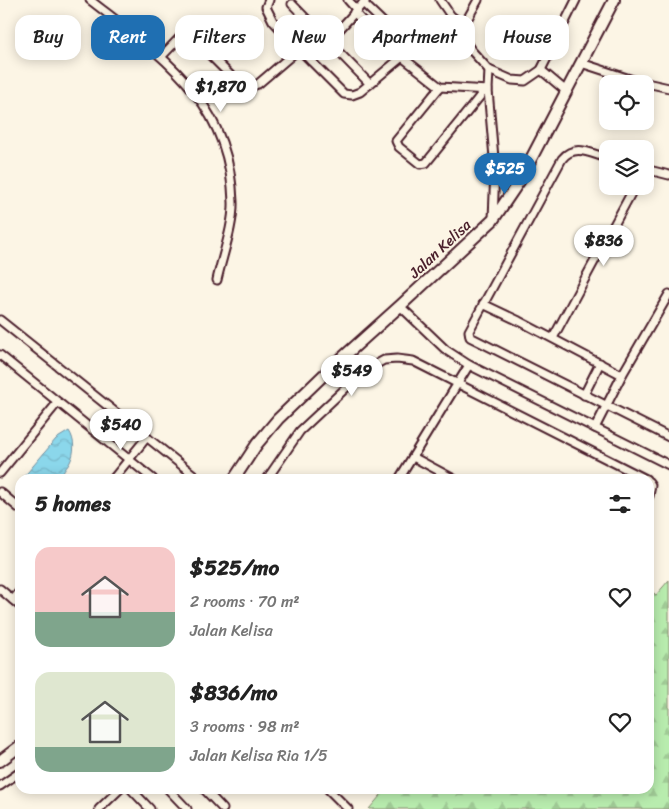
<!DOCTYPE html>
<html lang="en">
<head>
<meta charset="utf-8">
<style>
	:root { --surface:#fff; --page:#f2f2f2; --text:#222; --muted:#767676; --accent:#1f6fb2 }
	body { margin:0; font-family:Sriracha,sans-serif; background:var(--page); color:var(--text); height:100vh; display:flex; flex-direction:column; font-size:19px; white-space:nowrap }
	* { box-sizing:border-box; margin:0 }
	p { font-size:16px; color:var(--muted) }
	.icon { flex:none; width:28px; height:28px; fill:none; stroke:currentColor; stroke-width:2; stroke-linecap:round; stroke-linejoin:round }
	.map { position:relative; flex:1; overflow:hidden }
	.details { position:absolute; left:15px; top:474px; width:639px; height:320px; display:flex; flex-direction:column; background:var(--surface); border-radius:15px; box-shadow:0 2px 12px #0003 }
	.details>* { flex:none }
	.hud { position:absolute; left:15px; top:15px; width:640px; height:45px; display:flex; gap:10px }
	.buttons { position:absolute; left:599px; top:75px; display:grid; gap:10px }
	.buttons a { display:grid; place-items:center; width:55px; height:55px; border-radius:10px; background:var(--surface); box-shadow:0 2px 12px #0003; font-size:25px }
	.price { position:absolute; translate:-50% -42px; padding:0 11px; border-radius:18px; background:#fff; color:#222; font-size:16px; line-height:32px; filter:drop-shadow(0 1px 2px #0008) }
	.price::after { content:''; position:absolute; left:50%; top:30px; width:15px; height:11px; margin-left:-8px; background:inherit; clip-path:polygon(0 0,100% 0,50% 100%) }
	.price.selected { background:var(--accent); color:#fff }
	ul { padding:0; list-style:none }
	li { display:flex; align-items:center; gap:15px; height:125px; padding:0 20px }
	li span { display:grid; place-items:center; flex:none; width:140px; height:100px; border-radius:15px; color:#555 }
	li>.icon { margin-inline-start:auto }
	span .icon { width:60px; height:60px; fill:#fffc; stroke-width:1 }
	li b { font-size:21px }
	h2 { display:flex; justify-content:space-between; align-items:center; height:60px; padding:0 20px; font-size:21px }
	.pill { padding:0 18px; border-radius:15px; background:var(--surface); box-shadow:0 2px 12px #0003; font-size:18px; line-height:45px }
	.pill.selected { background:var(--accent); color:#fff }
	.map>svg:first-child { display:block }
	.forest { fill:url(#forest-firs); stroke:#81866c }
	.water { fill:url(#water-waves); stroke:#718d9e }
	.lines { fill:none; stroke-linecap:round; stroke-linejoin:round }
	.minor-casing { stroke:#4a1f2b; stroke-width:11 }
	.secondary-casing { stroke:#4a1f2b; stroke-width:14 }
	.minor { stroke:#fcf5e5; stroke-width:7 }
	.secondary { stroke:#fcf5e5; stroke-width:10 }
	.labels { text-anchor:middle; stroke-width:4; stroke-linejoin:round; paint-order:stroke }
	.street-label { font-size:15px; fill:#4a1f2b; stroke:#fcf5e5 }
</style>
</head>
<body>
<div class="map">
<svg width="669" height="809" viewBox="0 0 669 809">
	<defs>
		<pattern id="forest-firs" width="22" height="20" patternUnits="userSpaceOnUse" patternTransform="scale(1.25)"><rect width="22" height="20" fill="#b8ecae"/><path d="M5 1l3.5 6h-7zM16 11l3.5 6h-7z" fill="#a0ca96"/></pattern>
		<pattern id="water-waves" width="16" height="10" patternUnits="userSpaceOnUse" patternTransform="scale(1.25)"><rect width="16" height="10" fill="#8bd7eb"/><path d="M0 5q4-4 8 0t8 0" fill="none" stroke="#79b8ca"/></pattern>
	</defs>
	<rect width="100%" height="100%" fill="#fcf5e5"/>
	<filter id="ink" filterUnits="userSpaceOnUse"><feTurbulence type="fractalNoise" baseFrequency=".02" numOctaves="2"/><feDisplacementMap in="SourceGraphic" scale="10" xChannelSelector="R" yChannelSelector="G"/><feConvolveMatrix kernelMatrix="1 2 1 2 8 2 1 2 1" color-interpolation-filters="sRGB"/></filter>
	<g filter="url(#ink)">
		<!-- forest -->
		<polygon class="forest" points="669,580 669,809 369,809 386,789 649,789 649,589 656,595"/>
		<!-- water -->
		<path class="water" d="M69 431C75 440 75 452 70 462 67 468 63 470 62 477L65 479H22L56 439Z"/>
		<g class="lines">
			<defs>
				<g id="minor">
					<path d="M90 0C163 57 230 100 233 202 234 224 222 257 217 280"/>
					<polyline points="269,0 266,7 273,21 299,49 344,94 352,95 360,92 402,57 440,87 488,90"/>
					<polyline points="348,0 357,10"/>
					<polyline points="440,0 451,16 464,25"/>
					<polyline points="478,0 464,25 462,37 471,50 489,70 512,80 525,81 541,70 576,0"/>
					<polyline points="363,3 387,26 387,31 380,38"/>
					<polyline points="292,4 370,84"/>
					<polyline points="354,12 398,59"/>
					<polyline points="162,56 186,31 239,84 246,88 258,84 299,49"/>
					<polyline points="402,57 421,44 451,16"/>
					<polyline points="311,61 366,0"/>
					<polyline points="581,63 633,80 669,88"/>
					<polyline points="489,70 488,90 495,169 493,219"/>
					<polyline points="541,70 566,91"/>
					<polyline points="440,87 396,141 399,147 420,164 426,163 485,90"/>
					<path d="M608 158C591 154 575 143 562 159L469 331 470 337 669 437"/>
					<polyline points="495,169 520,180"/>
					<polyline points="645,169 669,175"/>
					<polyline points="483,304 519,321 622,375"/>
					<polyline points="400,306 446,350 469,365 669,465"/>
					<polyline points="0,320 199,479"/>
					<polyline points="553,338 635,186"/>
					<polyline points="0,355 153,479"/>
					<polyline points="584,395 600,363"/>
					<polyline points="595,428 622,375 669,294"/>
					<polyline points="413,457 454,479"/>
					<polyline points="0,473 58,402"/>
					<polyline points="113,479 147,437"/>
					<polyline points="267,479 300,431 364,371 384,360 397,359 413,361 646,479"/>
					<polyline points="399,479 469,365"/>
					<polyline points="649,482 651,485 649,496"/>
					<polyline points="0,492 20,509"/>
					<polyline points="0,589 20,606"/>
					<polyline points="13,600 20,591"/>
					<polyline points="0,786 20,772"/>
					<polyline points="131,789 150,809"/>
					<polyline points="168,789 187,809"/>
					<polyline points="204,789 223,809"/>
					<polyline points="328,789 348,809"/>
					<polyline points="99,809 120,789"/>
				</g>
				<g id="secondary">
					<polyline points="234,479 257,444 278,419 331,368 400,306 493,220 520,180 614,0"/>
					<polyline points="0,761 20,746"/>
				</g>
			</defs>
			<!-- minor casing -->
			<use href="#minor" class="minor-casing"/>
			<!-- secondary casing -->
			<use href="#secondary" class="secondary-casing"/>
			<!-- minor -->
			<use href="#minor" class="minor"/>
			<!-- secondary -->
			<use href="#secondary" class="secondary"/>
		</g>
	</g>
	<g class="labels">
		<!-- street labels -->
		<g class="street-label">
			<text transform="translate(440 249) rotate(-43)" y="5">Jalan Kelisa</text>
		</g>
	</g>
</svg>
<div class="buttons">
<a><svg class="icon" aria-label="locate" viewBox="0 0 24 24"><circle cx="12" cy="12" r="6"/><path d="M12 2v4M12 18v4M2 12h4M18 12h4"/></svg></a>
<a><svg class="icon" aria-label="layers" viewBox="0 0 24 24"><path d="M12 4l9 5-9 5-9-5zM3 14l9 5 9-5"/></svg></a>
</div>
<b class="price" style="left:221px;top:113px">$1,870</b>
<b class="price selected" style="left:505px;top:195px">$525</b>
<b class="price" style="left:604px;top:267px">$836</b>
<b class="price" style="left:352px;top:397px">$549</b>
<b class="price" style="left:121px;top:451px">$540</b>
<div class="hud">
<a class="pill">Buy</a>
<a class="pill selected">Rent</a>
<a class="pill">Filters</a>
<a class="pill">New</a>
<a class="pill">Apartment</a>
<a class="pill">House</a>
</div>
<section class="details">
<h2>5 homes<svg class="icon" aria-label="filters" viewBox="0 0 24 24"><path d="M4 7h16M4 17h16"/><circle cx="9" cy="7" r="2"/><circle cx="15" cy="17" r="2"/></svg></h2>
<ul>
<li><span style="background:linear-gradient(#f6c9c9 65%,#7fa58c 0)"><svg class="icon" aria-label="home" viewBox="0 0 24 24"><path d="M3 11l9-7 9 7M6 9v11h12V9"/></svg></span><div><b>$525/mo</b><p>2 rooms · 70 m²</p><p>Jalan Kelisa</p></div><svg class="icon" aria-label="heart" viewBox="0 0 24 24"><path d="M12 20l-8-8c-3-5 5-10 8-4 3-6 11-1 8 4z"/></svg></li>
<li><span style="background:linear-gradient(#dfe7d0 75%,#7fa58c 0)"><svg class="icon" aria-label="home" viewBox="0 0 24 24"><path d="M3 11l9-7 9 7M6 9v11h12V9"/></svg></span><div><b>$836/mo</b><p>3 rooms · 98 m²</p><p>Jalan Kelisa Ria 1/5</p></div><svg class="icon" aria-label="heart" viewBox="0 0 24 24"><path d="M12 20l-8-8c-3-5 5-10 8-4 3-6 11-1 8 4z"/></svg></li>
</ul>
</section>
</div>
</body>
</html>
